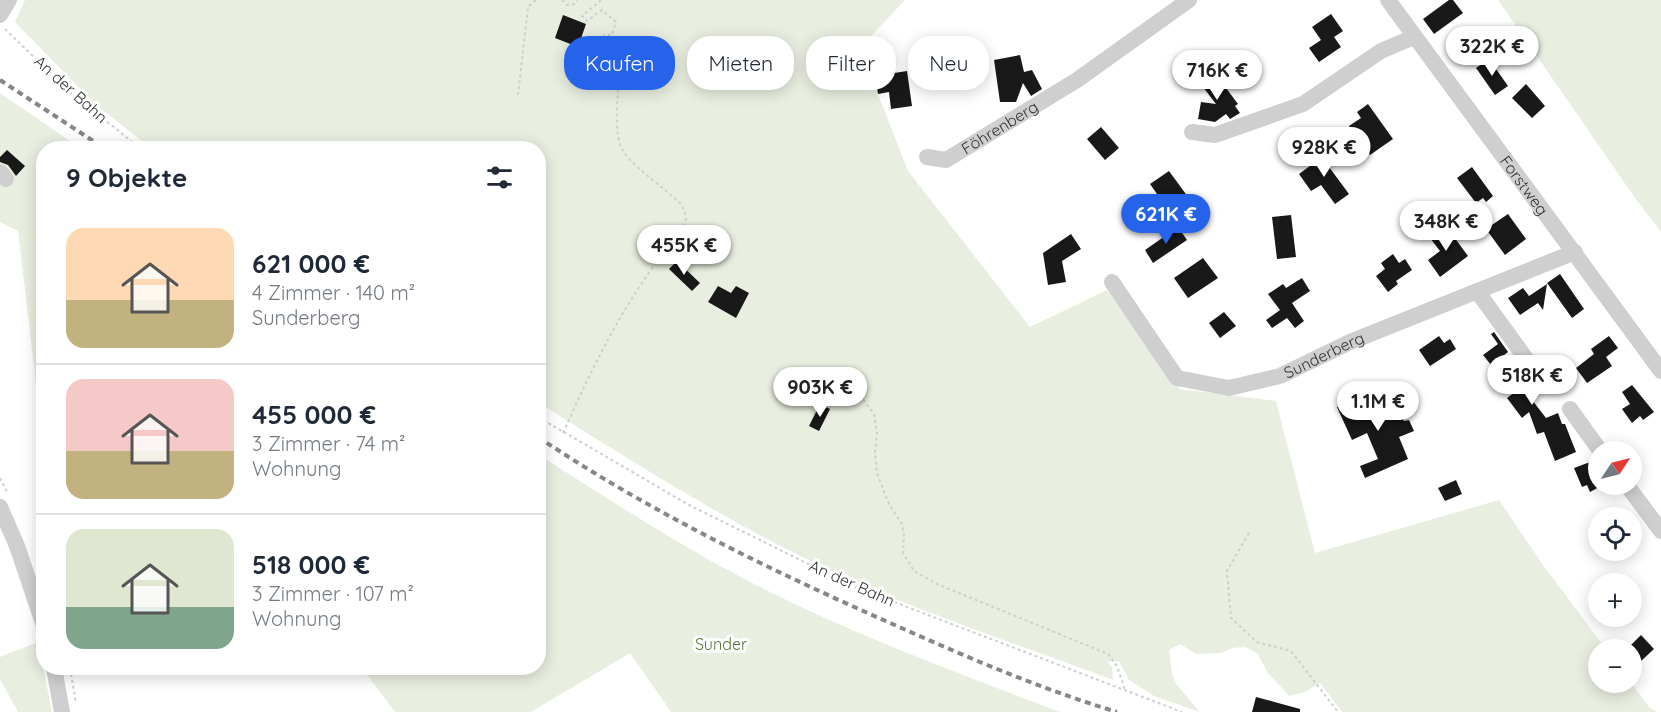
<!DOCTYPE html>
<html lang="de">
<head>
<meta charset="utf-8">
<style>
	:root { --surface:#fff; --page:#f6f6f7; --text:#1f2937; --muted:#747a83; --line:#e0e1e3; --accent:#2563eb }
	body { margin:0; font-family:Quicksand,sans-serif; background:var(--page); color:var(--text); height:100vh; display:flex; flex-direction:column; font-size:22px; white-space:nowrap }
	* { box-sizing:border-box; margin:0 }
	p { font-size:20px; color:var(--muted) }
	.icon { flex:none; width:33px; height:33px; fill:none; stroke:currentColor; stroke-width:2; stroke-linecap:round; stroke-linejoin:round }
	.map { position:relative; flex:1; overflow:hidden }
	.details { position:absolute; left:36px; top:141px; width:510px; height:534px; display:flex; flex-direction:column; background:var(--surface); border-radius:24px; box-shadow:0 3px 15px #0003 }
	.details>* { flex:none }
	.hud { position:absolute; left:564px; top:36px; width:570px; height:54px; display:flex; gap:12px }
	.needle { width:39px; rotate:55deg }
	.fabs { position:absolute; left:1588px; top:441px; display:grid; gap:12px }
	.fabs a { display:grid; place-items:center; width:54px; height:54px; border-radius:50%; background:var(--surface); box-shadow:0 3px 15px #0003; font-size:30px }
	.price { position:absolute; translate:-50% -51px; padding:0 14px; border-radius:21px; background:#fff; color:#222; font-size:20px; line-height:39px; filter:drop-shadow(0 2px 3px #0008) }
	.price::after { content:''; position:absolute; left:50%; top:36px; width:18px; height:14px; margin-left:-9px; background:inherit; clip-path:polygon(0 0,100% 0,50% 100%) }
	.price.selected { background:var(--accent); color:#fff }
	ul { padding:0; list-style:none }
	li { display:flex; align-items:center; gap:18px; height:150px; padding:0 30px }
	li+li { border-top:2px solid var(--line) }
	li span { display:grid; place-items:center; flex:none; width:168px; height:120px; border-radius:18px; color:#555 }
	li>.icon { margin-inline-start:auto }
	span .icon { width:72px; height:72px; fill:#fffc; stroke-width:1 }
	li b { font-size:26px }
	h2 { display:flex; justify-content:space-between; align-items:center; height:72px; padding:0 30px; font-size:26px }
	.chip { padding:0 21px; border-radius:24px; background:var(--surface); box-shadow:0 3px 15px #0003; font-size:21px; line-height:54px }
	.chip.selected { background:var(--accent); color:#fff }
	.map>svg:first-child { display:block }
	.green { fill:#e9efe0 }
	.building { fill:#191919 }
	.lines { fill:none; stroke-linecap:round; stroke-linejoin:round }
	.path { stroke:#cfcfcf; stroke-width:2; stroke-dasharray:3 3; stroke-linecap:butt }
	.minor { stroke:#cfcfcf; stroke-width:16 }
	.rail { stroke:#878787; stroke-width:4; stroke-dasharray:6 4.5; stroke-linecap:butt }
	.labels { text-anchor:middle; stroke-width:6; stroke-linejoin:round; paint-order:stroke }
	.street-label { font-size:16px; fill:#323232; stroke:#fff }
	.park-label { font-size:16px; fill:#57733a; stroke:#fff }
</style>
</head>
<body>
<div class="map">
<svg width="1661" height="712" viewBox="0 0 1661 712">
	<rect width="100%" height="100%" fill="#fff"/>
	<!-- green -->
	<g class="green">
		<path d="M25 0H905L860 48 908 171 1030 327 1107 290 1180 389 1276 401 1315 553 1499 500 1543 565 1606 649 1599 650V682L1631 683 1650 708 1657 712H1342L1320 683 1305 692 1289 696 1268 673 1257 653 1245 647 1233 648 1221 653 1196 654 1180 644 1169 650 1172 674 1177 685 1200 712 1154 696 1129 680 1119 661 1108 662 1112 667 1113 680C1017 644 918 612 825 568 725 521 632 461 539 403L538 148H151L95 104 15 22Z"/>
		<polygon points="1498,0 1661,0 1661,232 1635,198"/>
		<polygon points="0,93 80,148 44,148 43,442 18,231 0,222"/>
		<path d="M539 455C604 496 669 539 737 575 840 630 951 670 1060 712H671L630 653 531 712H395L362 668H538Z"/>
		<polygon points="38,642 52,712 18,712 0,679 0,657"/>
	</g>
	<!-- building -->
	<g class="building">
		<polygon points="1449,0 1453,0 1463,13 1434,34 1423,19"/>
		<polygon points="1331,14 1343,31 1334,37 1341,47 1319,62 1309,48 1321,40 1312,27"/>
		<polygon points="563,15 586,24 578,47 555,38"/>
		<polygon points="1020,55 1024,72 1032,70 1042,89 1031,96 1023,83 1016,102 1000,102 994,60"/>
		<polygon points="1489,59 1508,86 1495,95 1476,68"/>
		<polygon points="907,71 912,106 891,109 889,92 878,94 875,76"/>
		<polygon points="1214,72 1238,104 1235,106 1240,113 1230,119 1226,114 1215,122 1198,119 1201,102 1216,104 1200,83"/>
		<polygon points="1526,84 1545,106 1532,118 1512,98"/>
		<polygon points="1368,104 1393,139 1370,155 1349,126 1361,118 1357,112"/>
		<polygon points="1101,127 1119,148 1105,160 1087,139"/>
		<polygon points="7,150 25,166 16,176 8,165 0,162 0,157"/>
		<polygon points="1327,150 1336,162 1329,167 1349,194 1335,204 1321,185 1311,191 1299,174 1318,160 1317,158"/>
		<polygon points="1472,167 1493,196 1486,202 1483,198 1476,203 1457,178"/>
		<polygon points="1169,171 1188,197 1169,211 1150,184"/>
		<polygon points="1508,214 1526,239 1505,255 1486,229"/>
		<polygon points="1291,215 1296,257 1277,259 1272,217"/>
		<polygon points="1446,226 1468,256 1440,277 1428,260 1440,251 1430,238"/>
		<polygon points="1178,227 1187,240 1153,263 1145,250"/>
		<polygon points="1071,234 1081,249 1062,261 1066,282 1048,285 1043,253"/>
		<polygon points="1393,254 1399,263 1405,259 1412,270 1396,281 1398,284 1388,292 1376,276 1385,269 1381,263"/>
		<polygon points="1203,258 1218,278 1188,298 1174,278"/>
		<polygon points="677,261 700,283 692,291 669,269"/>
		<polygon points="1560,274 1584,309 1572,318 1547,283"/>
		<polygon points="1302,278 1310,291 1292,303 1304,321 1295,328 1287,318 1272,328 1266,320 1280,310 1268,294 1283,284 1286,288"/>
		<polygon points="1547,284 1543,310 1538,303 1520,315 1508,298 1523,288 1529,296"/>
		<polygon points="718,286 731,293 736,286 749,293 736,318 708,302"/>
		<polygon points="1224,312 1236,326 1220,338 1209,323"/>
		<polygon points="1494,332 1508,352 1503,356 1525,385 1522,387 1546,418 1558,413 1562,424 1565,424 1576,452 1555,461 1544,432 1537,434 1529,412 1522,418 1507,398 1519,389 1516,392 1494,363 1491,365 1483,355 1498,344 1491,334"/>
		<polygon points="1439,336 1444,343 1450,339 1456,349 1430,366 1419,350"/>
		<polygon points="1609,336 1618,348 1606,357 1612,366 1587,383 1576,368 1594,354 1591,349"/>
		<polygon points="1632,385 1654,412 1643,420 1640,416 1632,423 1622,409 1630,404 1622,392"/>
		<polygon points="1389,393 1404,421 1409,420 1414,431 1399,437 1408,459 1365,478 1360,466 1378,459 1367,433 1352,440 1337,407 1352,400 1357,411 1379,401 1378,399"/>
		<polygon points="820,404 830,409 819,431 809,426"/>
		<polygon points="1590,462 1601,486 1590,492 1587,485 1582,487 1574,468"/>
		<polygon points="1456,480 1462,494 1445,501 1438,488"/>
		<polygon points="1641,635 1654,649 1641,661 1628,648"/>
		<polygon points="1256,697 1300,709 1300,712 1252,712"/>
	</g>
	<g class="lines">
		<!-- path -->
		<g class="path">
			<polyline points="562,0 567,5 574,4 577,0"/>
			<polyline points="601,0 582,16 587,21 602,10 616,22 612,35"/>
			<polyline points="5,29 71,93 140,148"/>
			<polyline points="518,95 528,7 536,0"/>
			<polyline points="843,378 852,384 874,414 877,432 875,452 877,473 889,504 902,524 904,536 903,553 914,571 937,584 1108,654 1117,666 1125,690"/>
			<polyline points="538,417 689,505 855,587 1182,712"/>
			<path d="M563 433C594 363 628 294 678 235 687 224 689 216 680 203 665 188 632 167 622 149 608 121 629 58 612 35H603"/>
			<polyline points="0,478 8,494"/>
			<polyline points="1249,533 1227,571 1231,618 1257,642 1291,651 1338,712"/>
			<polyline points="70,668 76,703"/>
		</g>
		<!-- minor -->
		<g class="minor">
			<path id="s1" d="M1388 0 1661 371"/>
			<polyline points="0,15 9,0"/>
			<polyline points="1192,132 1215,135 1303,104 1381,51 1414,37"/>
			<path id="s2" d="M927 157 946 160 1077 80 1189 0"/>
			<polyline points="0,172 6,179"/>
			<path id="s3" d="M1112 282 1177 378 1229 388 1280 376 1350 342 1575 252"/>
			<polyline points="1477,291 1540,378"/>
			<polyline points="1570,409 1601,452"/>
			<polyline points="1626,484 1661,531"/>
			<polyline points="0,507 17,546 44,626"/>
			<polyline points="54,668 62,712"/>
		</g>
		<!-- rail -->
		<g class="rail">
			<polyline points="0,80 104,148"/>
			<path d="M538 437C650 512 774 572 897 626 969 658 1041 689 1117 712"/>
		</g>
	</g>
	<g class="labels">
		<!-- street labels -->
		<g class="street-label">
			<text transform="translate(71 89) rotate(42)" y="6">An der Bahn</text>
			<text dy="6" stroke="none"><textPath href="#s2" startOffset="82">Föhrenberg</textPath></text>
			<text dy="6" stroke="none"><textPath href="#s1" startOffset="230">Forstweg</textPath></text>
			<text dy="6" stroke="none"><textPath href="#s3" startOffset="270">Sunderberg</textPath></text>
			<text transform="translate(852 583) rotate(24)" y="6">An der Bahn</text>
		</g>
		<!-- park labels -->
		<g class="park-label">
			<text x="721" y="650">Sunder</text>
		</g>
	</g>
</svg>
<div class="fabs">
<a><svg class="needle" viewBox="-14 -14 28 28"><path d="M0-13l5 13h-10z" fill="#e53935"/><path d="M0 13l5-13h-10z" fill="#747a83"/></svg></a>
<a><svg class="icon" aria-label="locate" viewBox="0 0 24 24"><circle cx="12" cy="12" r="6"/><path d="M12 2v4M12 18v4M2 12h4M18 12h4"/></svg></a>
<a>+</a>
<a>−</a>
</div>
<b class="price" style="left:1492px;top:77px">322K €</b>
<b class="price" style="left:1217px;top:101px">716K €</b>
<b class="price" style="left:1324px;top:178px">928K €</b>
<b class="price selected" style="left:1166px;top:245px">621K €</b>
<b class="price" style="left:1446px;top:252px">348K €</b>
<b class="price" style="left:684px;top:276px">455K €</b>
<b class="price" style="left:1532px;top:406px">518K €</b>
<b class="price" style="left:820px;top:418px">903K €</b>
<b class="price" style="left:1378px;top:432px">1.1M €</b>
<div class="hud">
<a class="chip selected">Kaufen</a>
<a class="chip">Mieten</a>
<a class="chip">Filter</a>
<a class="chip">Neu</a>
</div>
<section class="details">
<h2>9 Objekte<svg class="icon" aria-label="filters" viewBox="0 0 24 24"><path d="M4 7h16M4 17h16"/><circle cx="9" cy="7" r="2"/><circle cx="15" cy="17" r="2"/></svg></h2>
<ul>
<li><span style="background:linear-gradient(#ffd9b3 60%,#c2b280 0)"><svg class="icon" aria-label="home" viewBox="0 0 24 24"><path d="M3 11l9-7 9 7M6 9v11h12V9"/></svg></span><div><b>621 000 €</b><p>4 Zimmer · 140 m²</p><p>Sunderberg</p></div></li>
<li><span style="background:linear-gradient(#f6c9c9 60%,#c2b280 0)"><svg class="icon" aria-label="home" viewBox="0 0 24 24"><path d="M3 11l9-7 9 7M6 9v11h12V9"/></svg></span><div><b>455 000 €</b><p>3 Zimmer · 74 m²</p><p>Wohnung</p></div></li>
<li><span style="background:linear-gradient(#dfe7d0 65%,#7fa58c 0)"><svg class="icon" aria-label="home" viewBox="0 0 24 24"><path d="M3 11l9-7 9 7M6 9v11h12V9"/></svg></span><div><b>518 000 €</b><p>3 Zimmer · 107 m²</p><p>Wohnung</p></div></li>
</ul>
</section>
</div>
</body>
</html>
